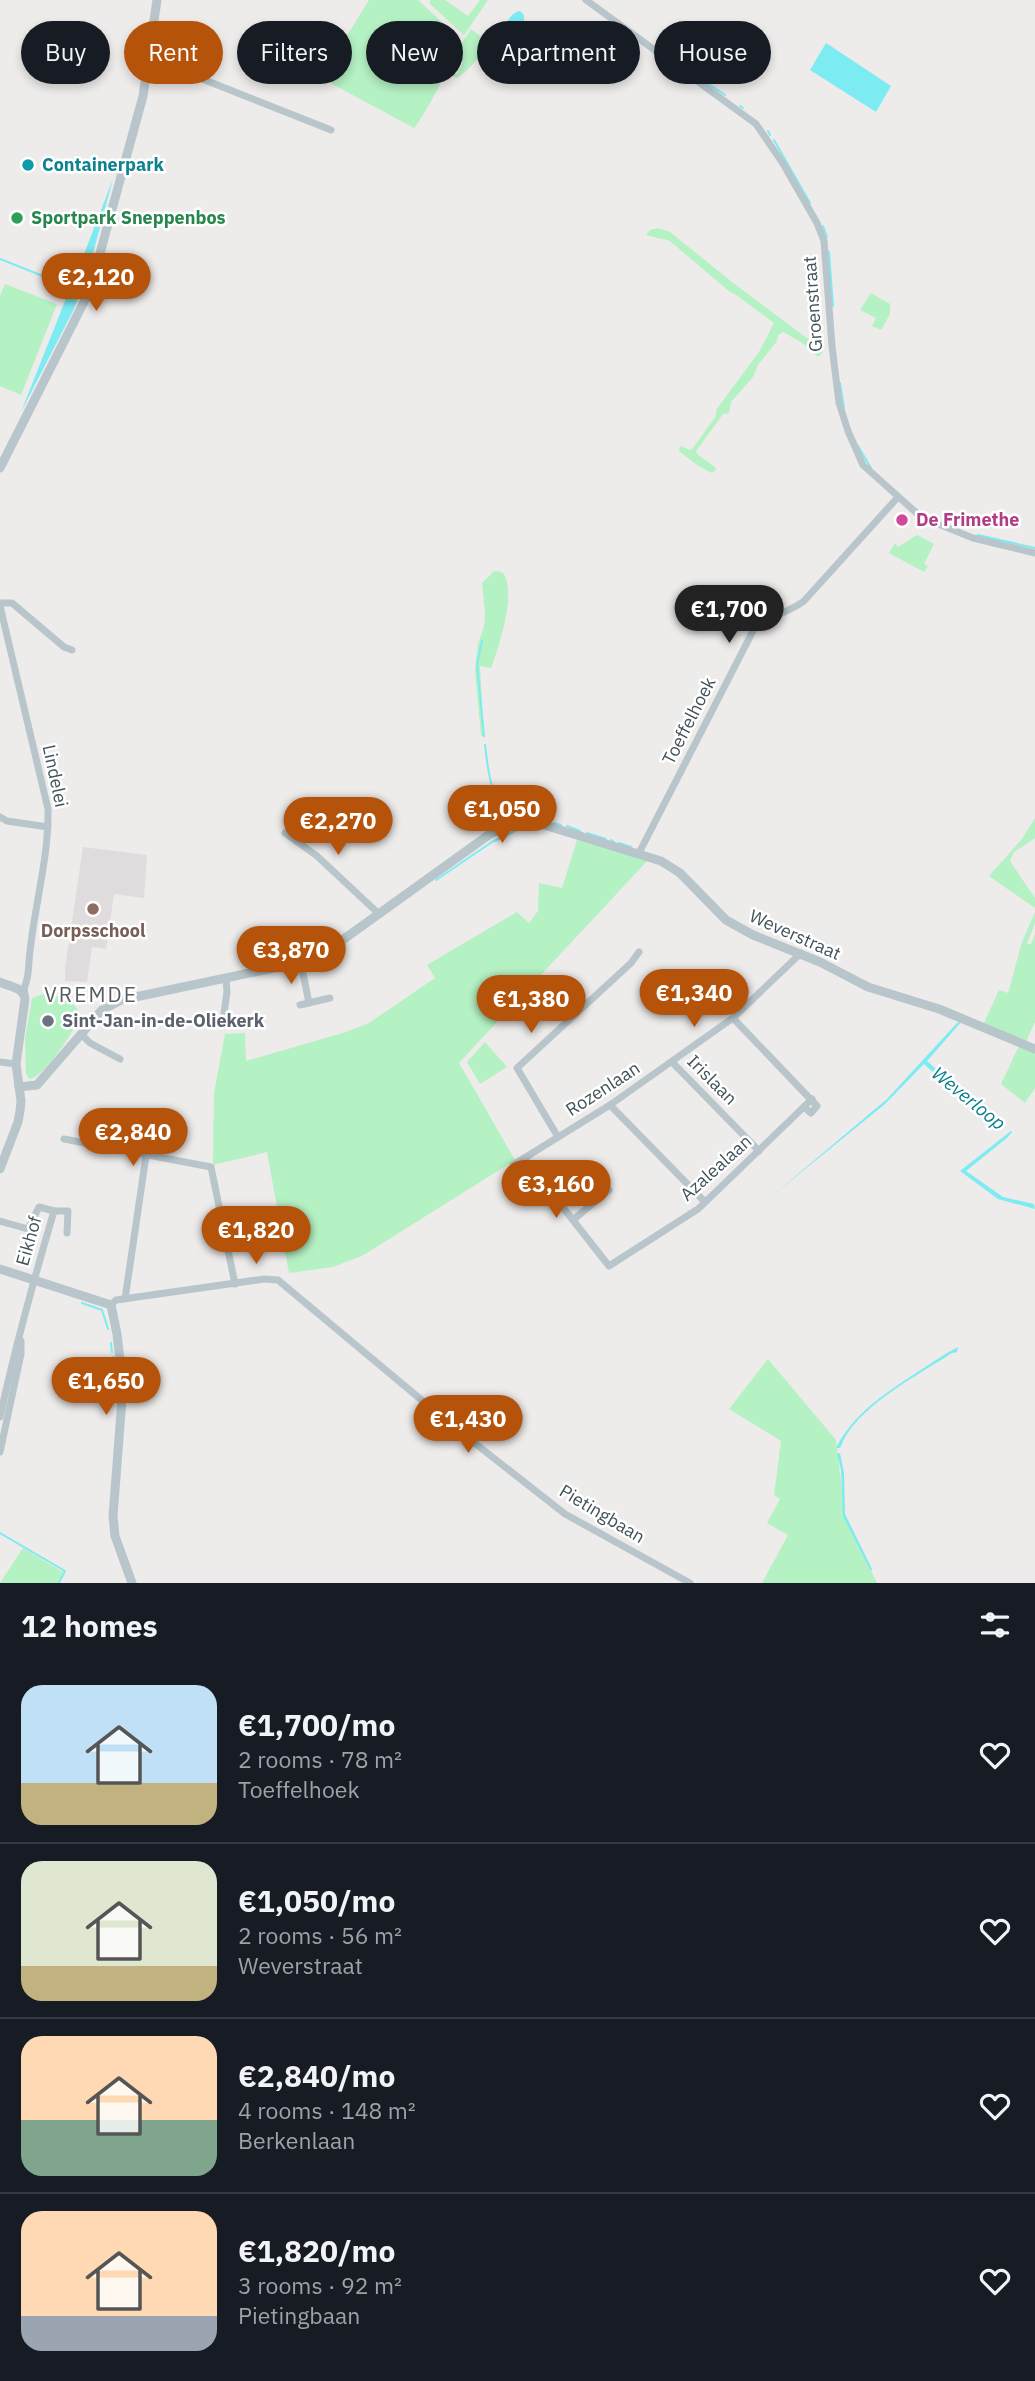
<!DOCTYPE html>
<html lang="en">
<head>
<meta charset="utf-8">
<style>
	:root { --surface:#171b24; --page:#20242c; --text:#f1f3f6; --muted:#9ea1a6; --line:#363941; --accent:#b45309 }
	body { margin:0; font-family:"IBM Plex Sans",sans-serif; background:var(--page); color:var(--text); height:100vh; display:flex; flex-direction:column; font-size:26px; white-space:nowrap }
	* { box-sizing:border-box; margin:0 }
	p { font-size:23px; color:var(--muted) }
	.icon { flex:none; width:38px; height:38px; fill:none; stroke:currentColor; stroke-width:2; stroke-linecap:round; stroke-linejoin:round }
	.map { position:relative; height:1583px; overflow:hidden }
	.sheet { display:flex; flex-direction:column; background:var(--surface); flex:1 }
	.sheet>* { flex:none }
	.banner { position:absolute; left:21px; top:21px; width:994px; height:63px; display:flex; gap:14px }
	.price { position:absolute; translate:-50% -60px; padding:0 16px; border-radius:24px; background:var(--accent); color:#fff; font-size:23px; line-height:46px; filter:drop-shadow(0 2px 4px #0008) }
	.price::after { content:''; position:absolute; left:50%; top:42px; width:21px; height:16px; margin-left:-10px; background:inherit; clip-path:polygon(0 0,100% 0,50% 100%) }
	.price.selected { background:#222; color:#fff }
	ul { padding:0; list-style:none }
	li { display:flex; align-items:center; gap:21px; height:175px; padding:0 21px }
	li+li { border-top:2px solid var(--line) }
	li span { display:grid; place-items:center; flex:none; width:196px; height:140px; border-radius:21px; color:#555 }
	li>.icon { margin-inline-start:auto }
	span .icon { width:84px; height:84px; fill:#fffc; stroke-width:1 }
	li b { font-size:30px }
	h2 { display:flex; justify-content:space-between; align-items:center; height:84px; padding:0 21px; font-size:30px }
	.chip { padding:0 24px; border-radius:32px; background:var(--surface); box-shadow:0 4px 10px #0003; font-size:24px; line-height:63px }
	.chip.selected { background:var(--accent); color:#fff }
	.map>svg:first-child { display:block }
	.education { fill:#e0dcdd }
	.green { fill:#b4f1c3 }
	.water { fill:#7debf2 }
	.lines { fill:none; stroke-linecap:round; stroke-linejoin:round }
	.stream { stroke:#7debf2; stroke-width:2 }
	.minor { stroke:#b8c6cc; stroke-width:7 }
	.tertiary { stroke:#b8c6cc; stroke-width:9 }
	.culture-dot { fill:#0f9aa8; stroke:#fff; stroke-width:2.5 }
	.leisure-dot { fill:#2e9e5b; stroke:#fff; stroke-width:2.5 }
	.hotel-dot { fill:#d1479c; stroke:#fff; stroke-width:2.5 }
	.education-dot { fill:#8d6e63; stroke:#fff; stroke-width:2.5 }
	.worship-dot { fill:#6b7280; stroke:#fff; stroke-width:2.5 }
	.labels { text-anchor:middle; stroke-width:5; stroke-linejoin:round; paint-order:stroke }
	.culture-label { font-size:18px; font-weight:bold; fill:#0d838f; stroke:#fff; text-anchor:start }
	.leisure-label { font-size:18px; font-weight:bold; fill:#27864d; stroke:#fff; text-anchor:start }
	.street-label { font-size:18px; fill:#42525a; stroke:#fff }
	.hotel-label { font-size:18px; font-weight:bold; fill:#b23c85; stroke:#fff; text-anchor:start }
	.education-label { font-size:18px; font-weight:bold; fill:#785e54; stroke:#fff }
	.worship-label { font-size:18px; font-weight:bold; fill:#5b616d; stroke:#fff; text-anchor:start }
	.water-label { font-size:19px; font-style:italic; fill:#057e87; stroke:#fff }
	.quarter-label { font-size:21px; letter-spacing:2px; fill:#575d61; stroke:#fff }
</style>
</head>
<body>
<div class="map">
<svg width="1035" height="1583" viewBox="0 0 1035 1583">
	<rect width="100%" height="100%" fill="#eeebeb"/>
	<!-- education -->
	<polygon class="education" points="83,847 147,855 144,898 114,894 106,949 92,947 87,982 65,981 65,968"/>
	<!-- green -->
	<g class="green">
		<path d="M369 0H418L457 36C459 53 426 113 414 128L323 79 322 76Z"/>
		<polygon points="430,0 445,0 468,16 480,0 488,0 464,35 430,4"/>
		<path d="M471 29 487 41C483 55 469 70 457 78L446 74 450 72 457 74 463 63 457 60 462 43Z"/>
		<polygon points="658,228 670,232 732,282 812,342 818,341 823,347 823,352 818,357 801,342 783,332 778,335 777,341 758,365 753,377 731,402 729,413 723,414 696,451 698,455 715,467 716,470 712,473 697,465 679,451 680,446 690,450 693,448 716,416 716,410 759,352 774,323 735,294 730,292 670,241 646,235 650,230"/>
		<polygon points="5,284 57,304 21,395 0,386 0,296"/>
		<polygon points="871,293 890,304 890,314 881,330 872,326 876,318 860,310"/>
		<polygon points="917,535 934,544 924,564 928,566 924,572 889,553 895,543 898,547"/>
		<path d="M494 571 502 572C518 589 499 647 491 668L480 666 484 738 481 735 475 671 478 644 484 627 485 613 482 583Z"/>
		<polygon points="1035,818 1035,838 1014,852 1010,861 1035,898 1035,908 989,876 1022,839"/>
		<polygon points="577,840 648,860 459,1063 515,1160 362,1256 333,1267 289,1273 267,1152 213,1165 214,1093 225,1034 245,1033 246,1061 346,1032 369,1023 435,978 427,965 517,912 529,923 538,911 539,883 562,888"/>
		<polygon points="1035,912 1035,923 1027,944 1031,944 1035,934 1035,1022 1026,1041 984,1023 999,990 1008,993 1022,942"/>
		<path d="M46 993 71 1000 81 1015C73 1032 48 1072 31 1079L28 1078 26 1073 25 1039 32 998Z"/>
		<polygon points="485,1042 507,1067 480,1084 467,1062"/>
		<polygon points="1019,1046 1035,1053 1035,1088 1025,1103 1001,1084"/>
		<polygon points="768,1359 836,1440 845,1515 877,1583 762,1583 788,1535 767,1523 780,1499 774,1495 781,1441 729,1409"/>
		<polygon points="23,1548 63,1572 58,1583 0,1583"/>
	</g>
	<!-- water -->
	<g class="water">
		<path d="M520 11 524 15V25L512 41 515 49 524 53 520 56 509 53 503 42C503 30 507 14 520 11Z"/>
		<polygon points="826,43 891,86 876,112 810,70"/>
		<polygon points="113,179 92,257 84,254"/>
		<polygon points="71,285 81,289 74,309 21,412 69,291 68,286"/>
		<polygon points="962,1021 927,1061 962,1092 959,1095 924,1064 885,1104 772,1196 887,1099 957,1023"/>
		<polygon points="1011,1131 1012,1132 1008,1137 966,1171 1003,1197 1034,1204 1035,1209 998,1199 960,1171"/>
		<path d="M958 1347 957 1352 952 1353C917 1376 855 1407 840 1448H836C854 1413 884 1394 916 1373 930 1364 944 1354 958 1347Z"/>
		<polygon points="840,1453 844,1473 845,1514 872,1569 871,1571 843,1516 841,1470 837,1454"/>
	</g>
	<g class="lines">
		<!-- stream -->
		<g class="stream">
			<polyline points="684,67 725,95"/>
			<polyline points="740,106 743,108"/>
			<polyline points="768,131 770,135"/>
			<polyline points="774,140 810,203"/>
			<polyline points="823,226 827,237"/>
			<polyline points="829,252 833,306"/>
			<polyline points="0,259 68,286"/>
			<polyline points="840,383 844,408"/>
			<polyline points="858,446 871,468"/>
			<polyline points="978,535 1035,548"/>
			<polyline points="482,641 477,664 484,736"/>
			<path d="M485 745C488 767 489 801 512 811"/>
			<polyline points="519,813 527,815"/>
			<polyline points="532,816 547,821"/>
			<polyline points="554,823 561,825"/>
			<polyline points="567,826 580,831"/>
			<polyline points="587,833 606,839"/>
			<polyline points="611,840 614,842"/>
			<polyline points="619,843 631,847"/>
			<polyline points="436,880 492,842 515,831"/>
			<polyline points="82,1303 102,1310 108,1329"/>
			<polyline points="111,1343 112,1352"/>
			<polyline points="113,1357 115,1372"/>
			<polyline points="0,1533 65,1571 59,1583"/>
		</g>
		<!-- minor -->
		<g class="minor">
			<polyline points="586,0 756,124 782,162 817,223 824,241 832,346 839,403 848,431 863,465 921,517 973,538 1035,553"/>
			<polyline points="149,58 331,130"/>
			<polyline points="0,603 12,603 64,647 72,650"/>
			<path d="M0 606 48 809C49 856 35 904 30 951 28 963 30 977 24 988L25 995"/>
			<polyline points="0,817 7,821 48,827"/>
			<polyline points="285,833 317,856 379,914"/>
			<path d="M639 853 754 629C769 616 788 613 804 601L898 497"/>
			<polyline points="301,963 309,1003"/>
			<polyline points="300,1005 330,998"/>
			<polyline points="224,1013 227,992 226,979"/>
			<polyline points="733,1018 817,1106 811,1113 804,1107"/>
			<polyline points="81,1034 90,1043 120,1059"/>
			<polyline points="0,1062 16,1064"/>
			<polyline points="672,1062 759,1151"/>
			<polyline points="610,1105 705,1202"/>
			<polyline points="558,1137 517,1068 631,963 639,952"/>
			<polyline points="64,1139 211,1167 235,1284"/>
			<polyline points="524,1158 609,1266 698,1209 812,1099"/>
			<polyline points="513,1165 610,1105 733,1018 801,953"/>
			<polyline points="573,1220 609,1190"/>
			<polyline points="0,1221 28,1229 39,1207 54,1211"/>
			<polyline points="125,1299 146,1156"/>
			<polyline points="111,1305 116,1300 264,1279 278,1280 449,1423 565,1514 690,1583"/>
			<path d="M0 1417C15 1347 34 1279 54 1211H68L67 1233"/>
			<polyline points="0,1452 21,1354 21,1341"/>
		</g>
		<!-- tertiary -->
		<g class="tertiary">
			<polyline points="0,468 90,290 143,96 157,0"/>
			<path d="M0 982C10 987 23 987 25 999L16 1064 21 1101 20 1111 18 1122 0 1169"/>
			<path d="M19 1087 37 1085 102 1010 121 1000 307 961 323 954 490 834C507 825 522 822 541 824L661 861 680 873 726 920 753 935 820 962 868 987 939 1009 1035 1049"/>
			<polyline points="0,1269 111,1305 117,1334 123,1386 113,1516 115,1536 132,1583"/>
		</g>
	</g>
	<!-- markers -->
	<circle class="culture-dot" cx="28" cy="165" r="7"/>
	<circle class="leisure-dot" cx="17" cy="218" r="7"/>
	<circle class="hotel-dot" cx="902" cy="520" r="7"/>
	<circle class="education-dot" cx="93" cy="909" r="7"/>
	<circle class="worship-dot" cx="48" cy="1021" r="7"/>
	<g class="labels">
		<!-- culture labels -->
		<g class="culture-label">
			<text x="42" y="171">Containerpark</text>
		</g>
		<!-- leisure labels -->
		<g class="leisure-label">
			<text x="31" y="224">Sportpark Sneppenbos</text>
		</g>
		<!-- street labels -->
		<g class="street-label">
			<text transform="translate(813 304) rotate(-94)" y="6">Groenstraat</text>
			<text transform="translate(689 721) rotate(-63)" y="6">Toeffelhoek</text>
			<text transform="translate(55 776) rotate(78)" y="6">Lindelei</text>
			<text transform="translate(795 935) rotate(24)" y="6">Weverstraat</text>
			<text transform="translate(712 1080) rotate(45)" y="6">Irislaan</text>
			<text transform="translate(603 1089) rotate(-33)" y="6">Rozenlaan</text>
			<text transform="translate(716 1168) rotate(-42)" y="6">Azalealaan</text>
			<text transform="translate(29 1241) rotate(-74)" y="6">Eikhof</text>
			<text transform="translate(602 1514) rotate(31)" y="6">Pietingbaan</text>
		</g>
		<!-- hotel labels -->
		<g class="hotel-label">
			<text x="916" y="526">De Frimethe</text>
		</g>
		<!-- education labels -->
		<g class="education-label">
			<text x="93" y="937">Dorpsschool</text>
		</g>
		<!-- worship labels -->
		<g class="worship-label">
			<text x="62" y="1027">Sint-Jan-in-de-Oliekerk</text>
		</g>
		<!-- water labels -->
		<g class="water-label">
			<text transform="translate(969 1098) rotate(39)" y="7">Weverloop</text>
		</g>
		<!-- quarter labels -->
		<g class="quarter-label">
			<text x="91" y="1002">VREMDE</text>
		</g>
	</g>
</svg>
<b class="price" style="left:96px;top:313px">€2,120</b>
<b class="price selected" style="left:729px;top:645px">€1,700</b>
<b class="price" style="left:502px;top:845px">€1,050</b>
<b class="price" style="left:338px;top:857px">€2,270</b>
<b class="price" style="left:291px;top:986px">€3,870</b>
<b class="price" style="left:694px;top:1029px">€1,340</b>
<b class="price" style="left:531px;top:1035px">€1,380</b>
<b class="price" style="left:133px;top:1168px">€2,840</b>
<b class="price" style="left:556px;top:1220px">€3,160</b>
<b class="price" style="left:256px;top:1266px">€1,820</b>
<b class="price" style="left:106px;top:1417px">€1,650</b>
<b class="price" style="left:468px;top:1455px">€1,430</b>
<div class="banner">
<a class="chip">Buy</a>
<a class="chip selected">Rent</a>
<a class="chip">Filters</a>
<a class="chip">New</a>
<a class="chip">Apartment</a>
<a class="chip">House</a>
</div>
</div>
<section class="sheet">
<h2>12 homes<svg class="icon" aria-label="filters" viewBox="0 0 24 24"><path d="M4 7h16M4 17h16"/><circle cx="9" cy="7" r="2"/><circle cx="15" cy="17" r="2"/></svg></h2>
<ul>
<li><span style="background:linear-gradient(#bfe0f5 70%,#c2b280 0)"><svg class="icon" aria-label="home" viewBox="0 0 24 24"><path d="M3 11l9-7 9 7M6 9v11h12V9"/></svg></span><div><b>€1,700/mo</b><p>2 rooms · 78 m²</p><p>Toeffelhoek</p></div><svg class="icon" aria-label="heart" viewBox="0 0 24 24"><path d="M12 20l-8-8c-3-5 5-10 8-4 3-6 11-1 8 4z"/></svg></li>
<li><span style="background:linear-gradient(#dfe7d0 75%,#c2b280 0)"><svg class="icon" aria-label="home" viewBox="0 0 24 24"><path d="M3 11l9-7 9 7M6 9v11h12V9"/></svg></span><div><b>€1,050/mo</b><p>2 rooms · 56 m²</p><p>Weverstraat</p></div><svg class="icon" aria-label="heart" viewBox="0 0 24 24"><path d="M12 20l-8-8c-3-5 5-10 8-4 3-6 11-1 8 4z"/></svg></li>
<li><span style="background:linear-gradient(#ffd9b3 60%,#7fa58c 0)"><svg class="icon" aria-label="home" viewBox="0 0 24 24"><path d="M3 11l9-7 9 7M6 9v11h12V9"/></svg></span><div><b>€2,840/mo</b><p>4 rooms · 148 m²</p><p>Berkenlaan</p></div><svg class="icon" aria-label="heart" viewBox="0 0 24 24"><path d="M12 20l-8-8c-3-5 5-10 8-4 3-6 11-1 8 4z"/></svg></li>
<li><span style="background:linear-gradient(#ffd9b3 75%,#9aa5b1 0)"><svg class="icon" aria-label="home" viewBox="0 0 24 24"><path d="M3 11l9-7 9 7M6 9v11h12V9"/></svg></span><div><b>€1,820/mo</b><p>3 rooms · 92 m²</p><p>Pietingbaan</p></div><svg class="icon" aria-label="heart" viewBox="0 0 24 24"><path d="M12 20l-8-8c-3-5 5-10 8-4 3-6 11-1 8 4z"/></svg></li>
</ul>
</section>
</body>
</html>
